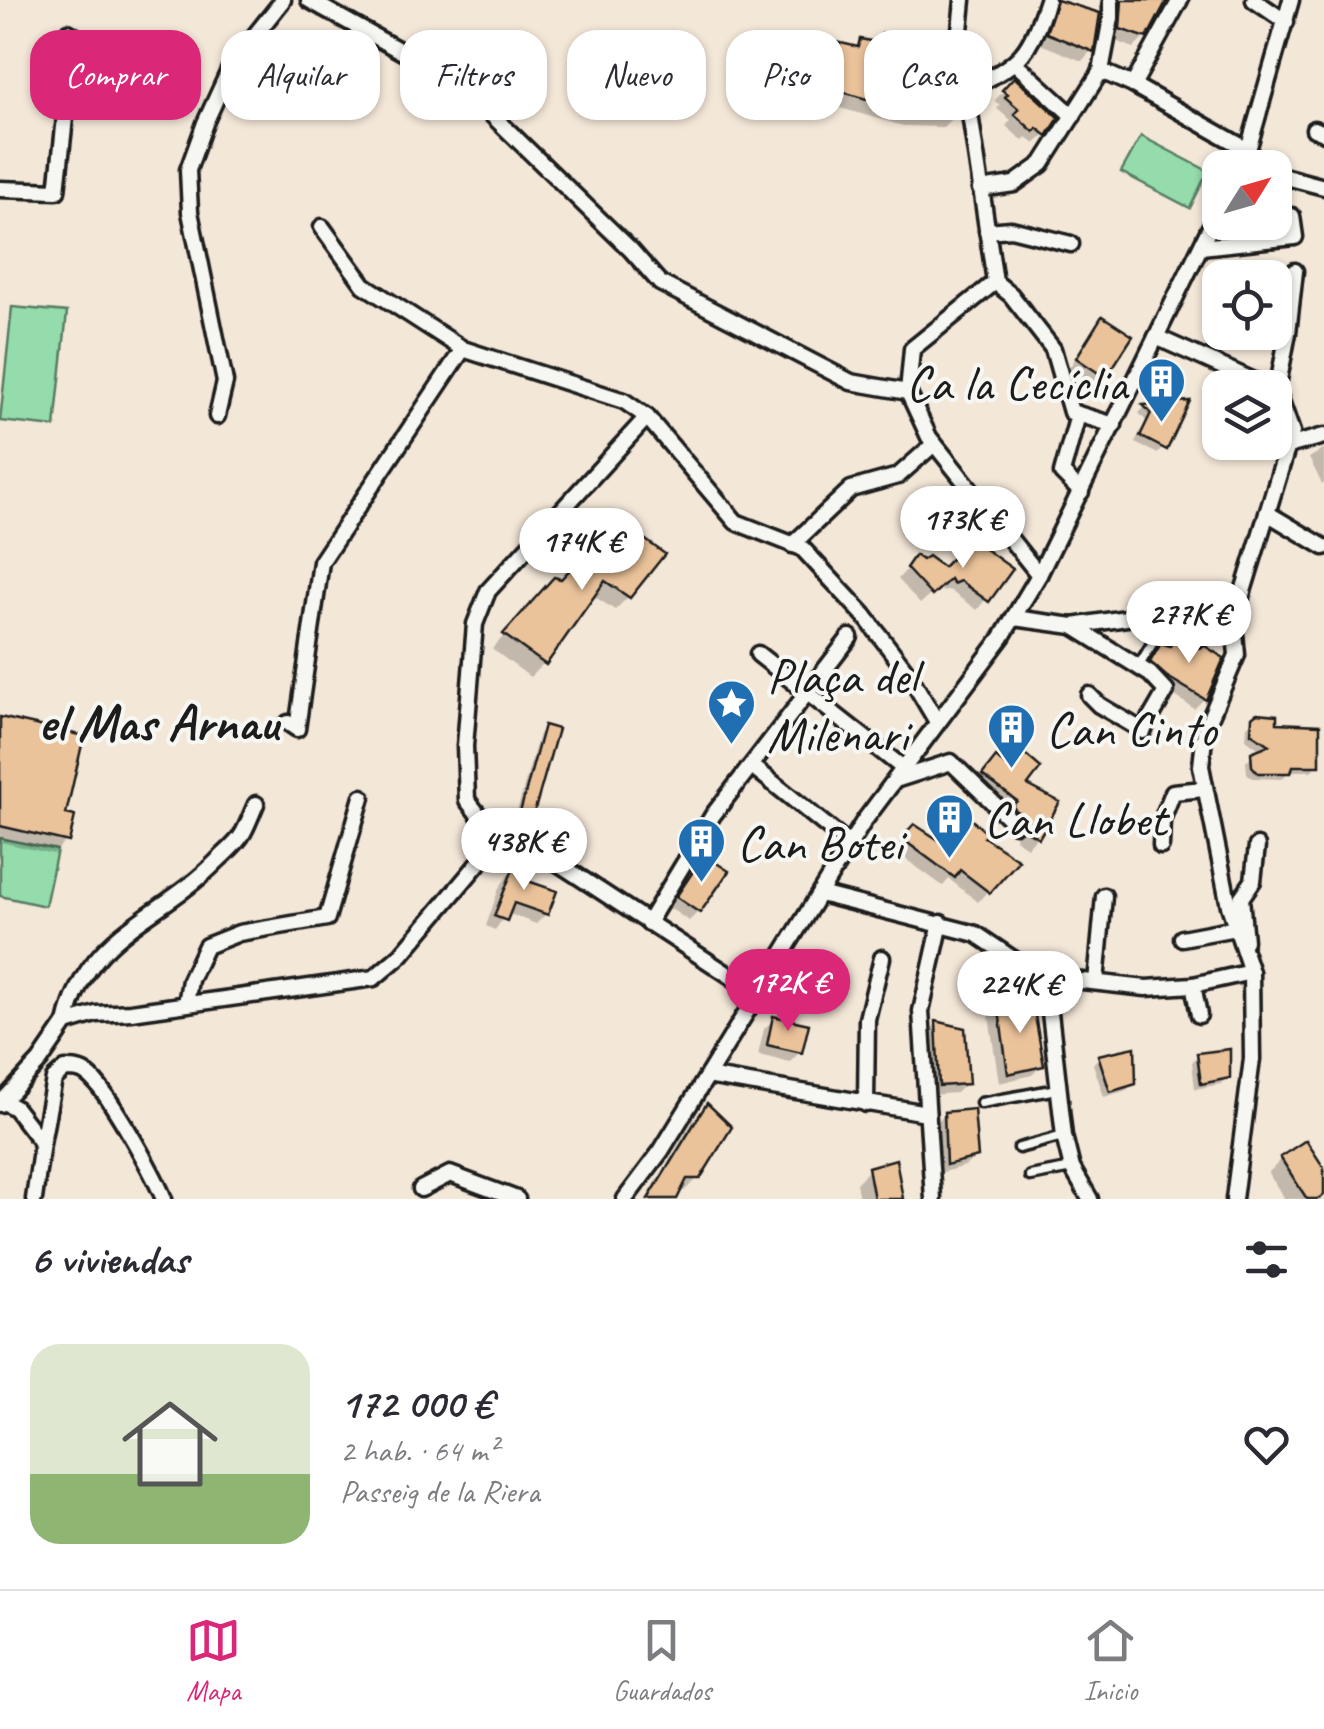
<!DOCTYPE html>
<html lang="es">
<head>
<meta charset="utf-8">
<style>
	:root { --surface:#fff; --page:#f2f2f3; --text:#2b2b33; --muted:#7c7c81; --line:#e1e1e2; --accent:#db2777 }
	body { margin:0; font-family:Caveat,sans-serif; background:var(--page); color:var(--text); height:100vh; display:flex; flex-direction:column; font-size:38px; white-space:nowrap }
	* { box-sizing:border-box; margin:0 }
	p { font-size:32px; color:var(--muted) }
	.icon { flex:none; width:55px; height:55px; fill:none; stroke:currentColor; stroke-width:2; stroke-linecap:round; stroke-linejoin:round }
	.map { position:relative; height:1199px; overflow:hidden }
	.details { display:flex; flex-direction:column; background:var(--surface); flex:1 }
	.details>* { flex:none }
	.top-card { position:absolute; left:30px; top:30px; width:1265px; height:90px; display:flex; gap:20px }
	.needle { width:65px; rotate:53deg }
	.controls { position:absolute; left:1202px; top:150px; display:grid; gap:20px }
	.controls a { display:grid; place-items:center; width:90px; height:90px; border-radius:20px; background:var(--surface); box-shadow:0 2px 8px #0004; font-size:50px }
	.price { position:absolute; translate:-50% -85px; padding:0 22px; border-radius:35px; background:#fff; color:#222; font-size:32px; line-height:65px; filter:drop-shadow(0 2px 5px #0008) }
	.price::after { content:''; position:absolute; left:50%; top:60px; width:30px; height:22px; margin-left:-15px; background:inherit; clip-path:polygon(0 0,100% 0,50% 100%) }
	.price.on { background:var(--accent); color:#fff }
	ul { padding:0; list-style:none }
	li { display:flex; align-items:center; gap:30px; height:250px; padding:0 30px }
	li span { display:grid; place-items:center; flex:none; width:280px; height:200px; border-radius:30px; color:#555 }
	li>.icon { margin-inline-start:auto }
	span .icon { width:120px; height:120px; fill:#fffc; stroke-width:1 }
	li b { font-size:42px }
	h2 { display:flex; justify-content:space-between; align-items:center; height:120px; padding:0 30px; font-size:42px }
	.tag { padding:0 35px; border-radius:30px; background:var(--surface); box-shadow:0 2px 8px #0004; font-size:35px; line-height:90px }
	.tag.on { background:var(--accent); color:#fff }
	.tab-bar { display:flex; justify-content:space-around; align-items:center; height:140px; border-top:2px solid var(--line); background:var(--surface); font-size:28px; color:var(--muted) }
	.tab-bar a { display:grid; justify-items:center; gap:5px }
	.tab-bar .on { color:var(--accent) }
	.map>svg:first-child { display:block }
	.green { fill:#94dcab; stroke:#587c64; stroke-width:2.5 }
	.shadow { fill:#0003 }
	.building { fill:#ebc39b; stroke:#1c1c1c; stroke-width:2.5 }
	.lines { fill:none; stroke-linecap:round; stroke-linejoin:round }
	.lane-casing { stroke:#1c1c1c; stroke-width:15 }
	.street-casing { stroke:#1c1c1c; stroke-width:21 }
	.lane { stroke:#f6f6f2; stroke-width:8 }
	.street { stroke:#f6f6f2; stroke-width:14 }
	.labels { text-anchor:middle; stroke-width:8; stroke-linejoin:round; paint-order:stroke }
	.poi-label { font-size:50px; fill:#1c1c1c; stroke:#f6f6f2; text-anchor:start }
	.neighbourhood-label { font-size:52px; font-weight:bold; fill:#1c1c1c; stroke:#f6f6f2 }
</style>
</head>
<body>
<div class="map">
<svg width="1324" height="1199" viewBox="0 0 1324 1199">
	<rect width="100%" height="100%" fill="#f3e7d8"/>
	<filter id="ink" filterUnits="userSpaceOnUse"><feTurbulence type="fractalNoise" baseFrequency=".01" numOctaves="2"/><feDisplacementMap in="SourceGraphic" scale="20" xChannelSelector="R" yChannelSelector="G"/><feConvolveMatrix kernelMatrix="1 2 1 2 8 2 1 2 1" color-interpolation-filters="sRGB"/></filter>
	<g filter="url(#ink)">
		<!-- green -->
		<g class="green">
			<polygon points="1141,136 1208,171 1190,208 1121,172"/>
			<polygon points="12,307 67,312 55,427 0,421"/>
			<polygon points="0,838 57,850 45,906 0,896"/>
		</g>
		<!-- shadow -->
		<g class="shadow">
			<polygon points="1116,0 1161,0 1145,37 1134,48 1110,39"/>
			<polygon points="1058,1 1091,51 1082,61 1038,43 1048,11"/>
			<polygon points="861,42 957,113 943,127 903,126 781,91 788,64 803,50 854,49"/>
			<polygon points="1014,80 1045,134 1035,144 1026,137 1023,141 1006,126 1011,120 997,109 1000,105 994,101"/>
			<polygon points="1103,320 1104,376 1094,386 1068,369"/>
			<polygon points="1186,404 1158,454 1135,443 1146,421 1139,413 1144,408"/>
			<polygon points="1324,449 1324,483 1322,484 1309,458"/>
			<polygon points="625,528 628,597 615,610 592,595 544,663 530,677 492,649 546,590 588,571"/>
			<polygon points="916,559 944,570 1010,569 977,610 949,590 943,592 939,587 920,604 898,579"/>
			<polygon points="1162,646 1204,699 1194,709 1142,673"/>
			<polygon points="1258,716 1317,765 1311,771 1289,771 1282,779 1252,778 1247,773 1246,761 1262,751 1246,739 1247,726"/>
			<polygon points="0,720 63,816 66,841 53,854 0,842"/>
			<polygon points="545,728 530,818 524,825 514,822 539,734"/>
			<polygon points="1018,751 1037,837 1027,847 1015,839 1016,831 974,786 986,771 1004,767"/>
			<polygon points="914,827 944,846 980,837 1015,860 978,902 949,879 943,886 893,850"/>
			<polygon points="704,858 699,911 689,921 668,907"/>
			<polygon points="519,860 522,881 546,914 536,924 507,913 495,930 486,926 499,888"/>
			<polygon points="999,1006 1042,1065 1032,1075 999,1083 989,1016"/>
			<polygon points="774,1019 800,1052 790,1062 758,1055 764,1029"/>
			<polygon points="936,1024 966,1083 956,1093 930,1095 927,1034"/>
			<polygon points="1198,1056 1227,1077 1221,1084 1195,1089 1192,1062"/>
			<polygon points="1099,1057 1133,1083 1127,1090 1104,1097 1093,1064"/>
			<polygon points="707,1106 698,1178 684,1191 678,1191 674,1199 646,1199 694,1119"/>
			<polygon points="945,1114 976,1156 965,1166 936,1174 935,1124"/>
			<polygon points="1282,1159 1324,1173 1324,1196 1321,1199 1285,1199 1268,1173"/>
			<polygon points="870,1169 901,1199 859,1199 856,1183"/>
		</g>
		<!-- building -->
		<g class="building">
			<polygon points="1057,0 1100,13 1094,52 1046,33"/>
			<polygon points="1122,0 1167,0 1147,38 1120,29"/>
			<polygon points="882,33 951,58 959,114 918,114 794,78 801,47 824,39 858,47 860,39 876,42"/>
			<polygon points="1014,77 1059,118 1047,136 1037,128 1034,132 1014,114 1019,109 1005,97 1008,94 1002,90"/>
			<polygon points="1102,316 1133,336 1106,378 1076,358"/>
			<polygon points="1190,401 1167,450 1140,436 1151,413 1143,405"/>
			<polygon points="625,525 665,554 630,598 605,581 546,665 503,634 554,577 561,579 578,561 590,569"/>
			<polygon points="971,539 1013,569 989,602 960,581 953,584 950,579 932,596 906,568 915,555 922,560 928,556 943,567"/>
			<polygon points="1176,638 1198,648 1205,646 1224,658 1206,700 1166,676 1150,662 1161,643 1170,646"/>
			<polygon points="1257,713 1277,715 1277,723 1320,725 1320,766 1293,766 1291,773 1258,773 1252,766 1251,752 1269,745 1251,733 1252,717"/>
			<polygon points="0,717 84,736 66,814 75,816 69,842 0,826"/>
			<polygon points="544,725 558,729 532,820 519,816"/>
			<polygon points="1018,748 1041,768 1028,785 1060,802 1039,838 1024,829 1025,820 1012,806 1017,801 982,775 996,757 1005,765"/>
			<polygon points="967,816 987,833 984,837 1019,860 990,893 960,870 955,878 901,838 914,824 945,844"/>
			<polygon points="704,855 729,871 700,913 676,897"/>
			<polygon points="518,857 532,861 525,880 557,891 548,915 514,903 507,921 494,916"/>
			<polygon points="1032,999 1044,1066 1008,1074 998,1004"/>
			<polygon points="773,1016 809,1024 802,1053 767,1045"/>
			<polygon points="936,1021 965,1028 969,1084 939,1086"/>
			<polygon points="1135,1047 1136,1084 1110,1092 1098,1055"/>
			<polygon points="1230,1049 1230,1078 1201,1084 1197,1053"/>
			<polygon points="707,1103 732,1127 700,1179 687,1179 677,1199 648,1199"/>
			<polygon points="974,1109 978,1157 946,1165 944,1112"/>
			<polygon points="1306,1140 1324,1168 1324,1195 1317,1199 1307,1199 1280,1157"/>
			<polygon points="896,1159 903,1199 874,1199 868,1167"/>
		</g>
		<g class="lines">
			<defs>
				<g id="lane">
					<polyline points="1138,667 1161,629 1167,633 1177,630 1200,641"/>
					<polyline points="981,1103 1057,1089"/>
					<polyline points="1019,1148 1063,1136"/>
					<polyline points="1030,1176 1072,1168"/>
				</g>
				<g id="street">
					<polyline points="309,0 460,84 631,250 660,283 851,382 908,392"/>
					<polyline points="963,0 959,40 995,282 1011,295 1053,349 1071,412 1114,425"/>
					<polyline points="1254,0 1286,22"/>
					<polyline points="1015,63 1073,116"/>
					<polyline points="1101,71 1133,85 1248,150"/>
					<polyline points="1133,85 1180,0"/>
					<path d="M965 92C1019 61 1027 62 1047 0"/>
					<polyline points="1314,129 1324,133"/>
					<polyline points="1239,168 1248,150 1291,0"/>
					<polyline points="1275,174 1324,187"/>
					<polyline points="0,189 57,191 68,90 84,42 68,32"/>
					<polyline points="980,189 1014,184 1042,164 1101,71 1111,18 1111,0"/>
					<polyline points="322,227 364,285 463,349 624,401 647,417 736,522 802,548 864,615 908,673 937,722"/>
					<polyline points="987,231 1011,229 1071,244"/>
					<polyline points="1201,247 1295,237 1292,216 1278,217"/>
					<polyline points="995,282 912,349 908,392 929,437 1039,575"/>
					<polyline points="1156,337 1270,388"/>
					<polyline points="1078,415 1062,473 1081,492"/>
					<polyline points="217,416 225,382 190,212 188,170 205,123 232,64 283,0"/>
					<polyline points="1288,446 1324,436"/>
					<polyline points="1267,513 1324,547"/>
					<polyline points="792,545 851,489 898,476 934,444"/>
					<polyline points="1232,602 1237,655 1205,730 1201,766 1229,906 1251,972 1252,1059 1234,1199"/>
					<polyline points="1014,618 1073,626 1133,617 1191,597 1232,602 1241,598 1292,432 1277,390 1288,333 1295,271"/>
					<polyline points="1073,626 1150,674 1166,691 1143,731 1099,705 1089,695"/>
					<polyline points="758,654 903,768"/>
					<polyline points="288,723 297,729 321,562 463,349"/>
					<polyline points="757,770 850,845"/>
					<polyline points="895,780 951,762 1015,824"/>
					<polyline points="498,840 467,800 465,746 475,624 488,591 647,417"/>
					<polyline points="1161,846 1162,820 1173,792 1204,789"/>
					<polyline points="820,894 976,934 1034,973 1046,977 1146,988 1193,985 1251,972"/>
					<polyline points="648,923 713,815 850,637"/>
					<polyline points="1182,938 1235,928"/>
					<polyline points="1245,941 1241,898 1253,881 1257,846"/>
					<polyline points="1046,977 1064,1136 1072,1168 1090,1199"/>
					<polyline points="1096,982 1104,896"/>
					<polyline points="1193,985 1199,1015"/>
					<polyline points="186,1004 190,980 206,946 239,933 327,918 362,797"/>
					<path d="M66 1023C86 933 160 919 217 861 225 853 237 844 243 833 248 824 252 813 256 804"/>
					<polyline points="707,1076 927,1113"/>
					<polyline points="0,1100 15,1108 42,1143 34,1199"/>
					<polyline points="0,1104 40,1061 66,1023 96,1014 131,1012 374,978 401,955 498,840 544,854 758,994"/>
					<polyline points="866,1104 867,1019 882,958"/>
					<path d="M42 1143 54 1079 65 1069C73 1069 81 1069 88 1075 108 1090 153 1173 164 1199"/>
					<polyline points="421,1189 450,1174 517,1199"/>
					<polyline points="625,1199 661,1151 864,821 1002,637 1039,575 1220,207"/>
					<polyline points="933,1199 921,1011 941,923"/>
				</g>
			</defs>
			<!-- lane casing -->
			<use href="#lane" class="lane-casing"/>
			<!-- street casing -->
			<use href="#street" class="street-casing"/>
			<!-- lane -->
			<use href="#lane" class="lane"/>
			<!-- street -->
			<use href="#street" class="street"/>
		</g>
	</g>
	<!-- icons -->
	<defs>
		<symbol id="building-pin" viewBox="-11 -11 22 30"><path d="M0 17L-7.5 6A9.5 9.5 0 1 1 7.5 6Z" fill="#1f6fb2" stroke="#f6f6f2"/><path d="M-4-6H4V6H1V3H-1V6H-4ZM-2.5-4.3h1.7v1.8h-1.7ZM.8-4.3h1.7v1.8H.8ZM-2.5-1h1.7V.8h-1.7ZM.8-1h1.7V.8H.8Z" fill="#fff"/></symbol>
		<symbol id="sight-pin" viewBox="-11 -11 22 30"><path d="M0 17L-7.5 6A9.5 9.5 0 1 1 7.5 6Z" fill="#1f6fb2" stroke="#f6f6f2"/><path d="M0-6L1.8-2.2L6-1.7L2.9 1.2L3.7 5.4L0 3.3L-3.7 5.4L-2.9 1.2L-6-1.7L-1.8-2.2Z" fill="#fff"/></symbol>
	</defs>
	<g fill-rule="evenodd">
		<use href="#building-pin" x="1134" y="354" width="55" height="75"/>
		<use href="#sight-pin" x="704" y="676" width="55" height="75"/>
		<use href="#building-pin" x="984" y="700" width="55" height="75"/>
		<use href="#building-pin" x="922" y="790" width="55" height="75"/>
		<use href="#building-pin" x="674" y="814" width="55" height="75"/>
	</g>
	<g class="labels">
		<!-- poi labels -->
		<g class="poi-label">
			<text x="1127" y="400" text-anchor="end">Ca la Cecíclia</text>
			<text x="767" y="693">Plaça del<tspan x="767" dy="58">Milenari</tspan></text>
			<text x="1046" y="746">Can Cinto</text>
			<text x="984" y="836">Can Llobet</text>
			<text x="737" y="860">Can Botei</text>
		</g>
		<!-- neighbourhood labels -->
		<g class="neighbourhood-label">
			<text x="158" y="740">el Mas Arnau</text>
		</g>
	</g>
</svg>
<div class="controls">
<a><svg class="needle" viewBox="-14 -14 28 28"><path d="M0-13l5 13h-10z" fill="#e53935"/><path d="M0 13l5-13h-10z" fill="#7c7c81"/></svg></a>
<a><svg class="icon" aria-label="locate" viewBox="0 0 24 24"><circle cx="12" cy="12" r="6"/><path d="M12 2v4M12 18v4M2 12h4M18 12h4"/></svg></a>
<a><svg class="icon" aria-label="layers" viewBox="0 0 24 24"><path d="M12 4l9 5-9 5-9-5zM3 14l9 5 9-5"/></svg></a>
</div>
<b class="price" style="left:963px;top:571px">173K €</b>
<b class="price" style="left:582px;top:593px">174K €</b>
<b class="price" style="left:1189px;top:666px">277K €</b>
<b class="price" style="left:524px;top:893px">438K €</b>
<b class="price on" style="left:788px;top:1034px">172K €</b>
<b class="price" style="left:1020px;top:1036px">224K €</b>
<div class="top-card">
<a class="tag on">Comprar</a>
<a class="tag">Alquilar</a>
<a class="tag">Filtros</a>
<a class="tag">Nuevo</a>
<a class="tag">Piso</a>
<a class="tag">Casa</a>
</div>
</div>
<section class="details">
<h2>6 viviendas<svg class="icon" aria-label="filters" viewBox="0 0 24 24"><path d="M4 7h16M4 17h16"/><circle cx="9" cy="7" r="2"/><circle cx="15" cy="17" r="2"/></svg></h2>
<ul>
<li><span style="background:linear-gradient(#dfe7d0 65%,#8fb573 0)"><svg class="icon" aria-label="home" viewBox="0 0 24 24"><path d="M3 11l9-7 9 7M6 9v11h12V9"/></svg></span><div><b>172 000 €</b><p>2 hab. · 64 m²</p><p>Passeig de la Riera</p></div><svg class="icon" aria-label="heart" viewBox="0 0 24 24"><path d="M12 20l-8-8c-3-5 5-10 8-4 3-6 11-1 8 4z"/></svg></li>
</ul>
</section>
<nav class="tab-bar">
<a class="on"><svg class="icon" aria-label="map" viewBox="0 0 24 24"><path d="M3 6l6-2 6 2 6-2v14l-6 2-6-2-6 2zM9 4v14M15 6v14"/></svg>Mapa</a>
<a><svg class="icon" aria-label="saved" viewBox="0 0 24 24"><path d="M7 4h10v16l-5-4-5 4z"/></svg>Guardados</a>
<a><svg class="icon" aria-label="home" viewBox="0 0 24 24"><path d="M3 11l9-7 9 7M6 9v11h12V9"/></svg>Inicio</a>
</nav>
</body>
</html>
